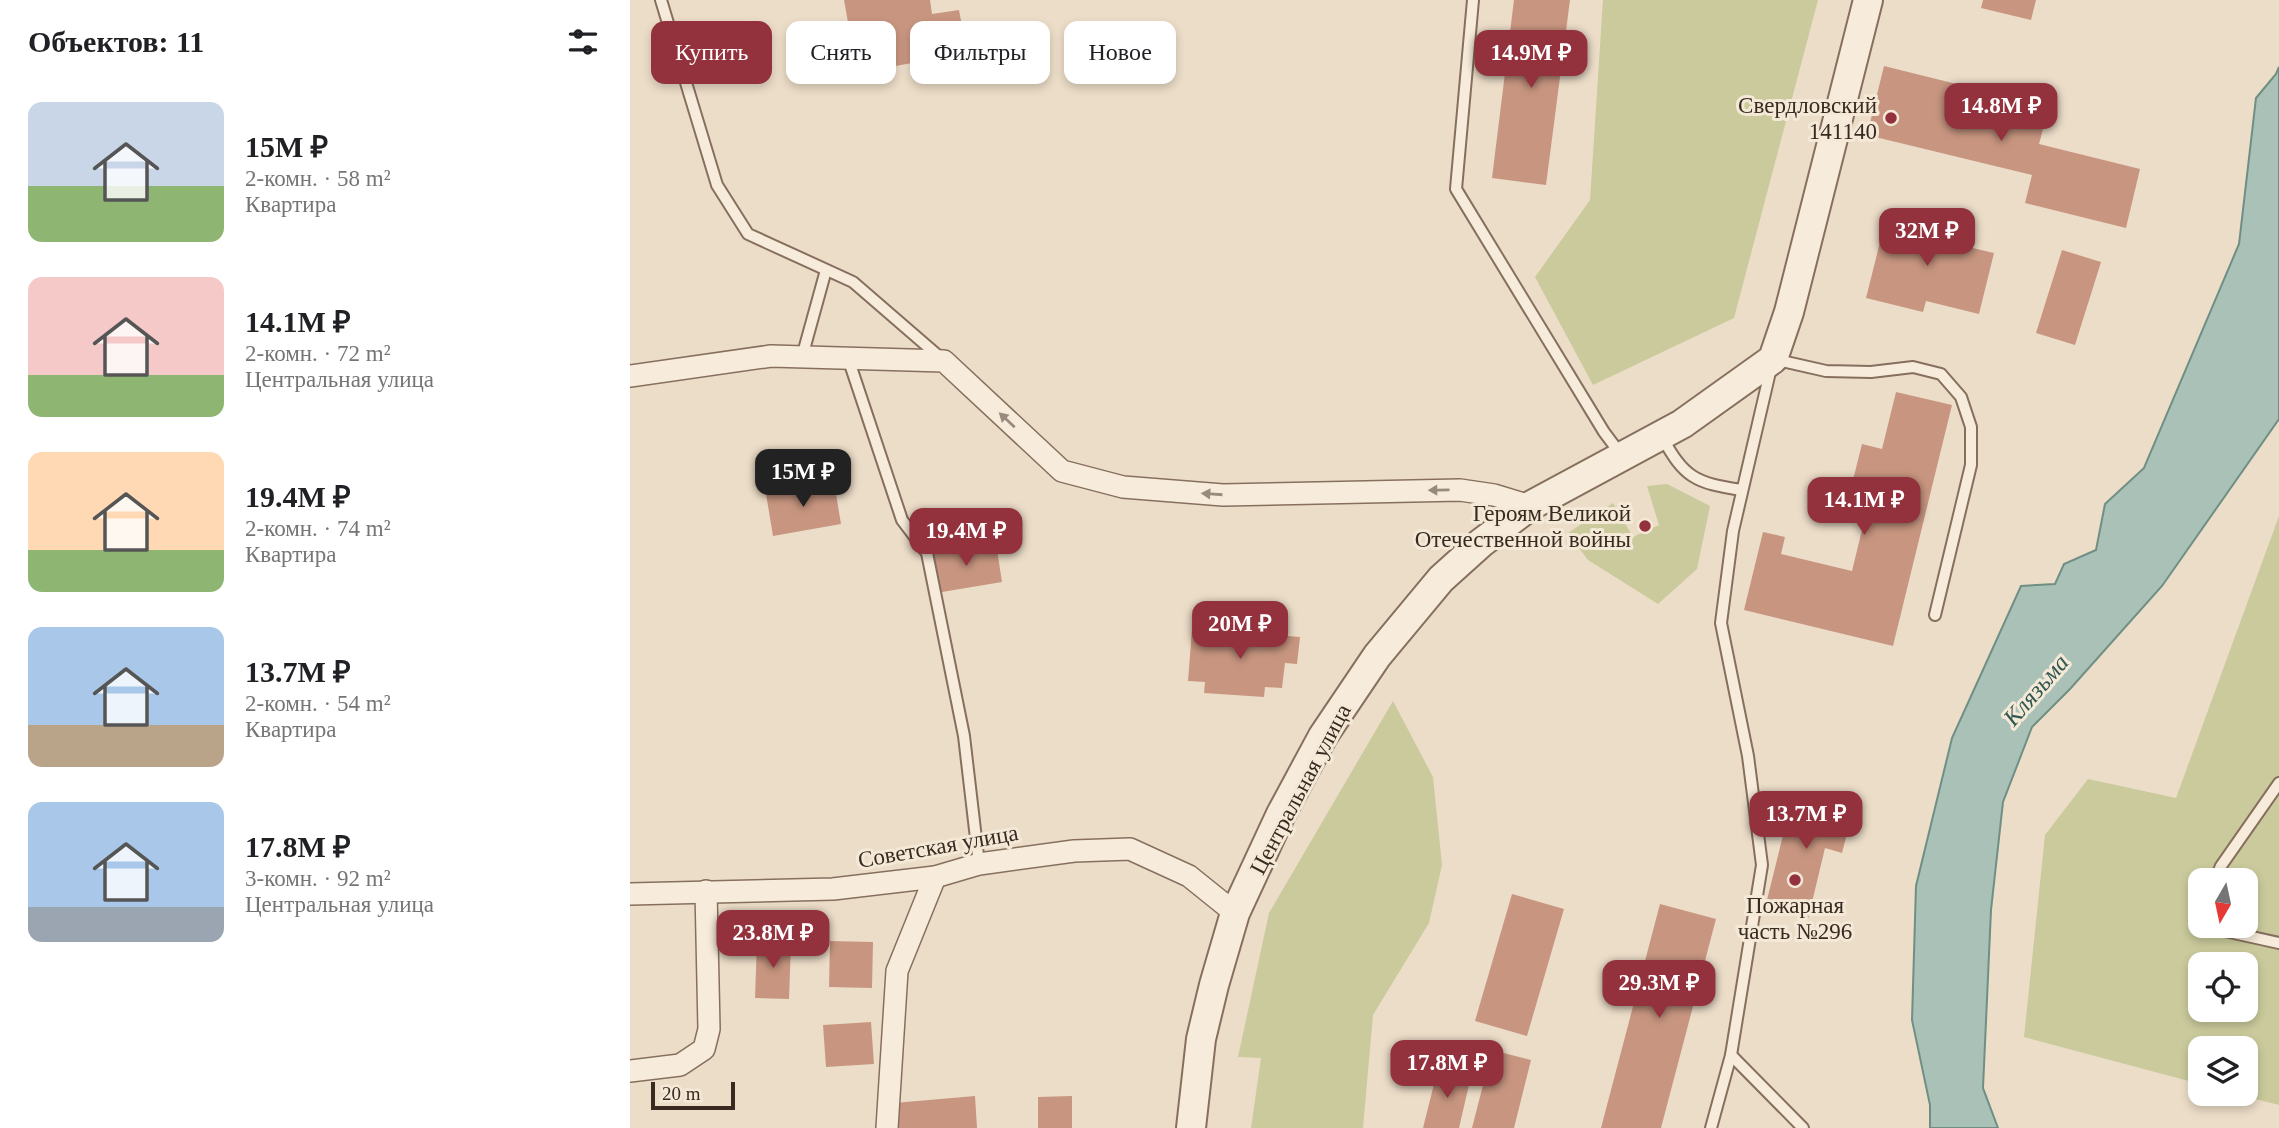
<!DOCTYPE html>
<html lang="ru">
<head>
<meta charset="utf-8">
<style>
	:root { --surface:#fff; --page:#f2f2f2; --text:#202124; --muted:#757577; --accent:#93313d }
	body { margin:0; font-family:Georgia,serif; background:var(--page); color:var(--text); height:100vh; display:flex; flex-direction:column; font-size:26px; white-space:nowrap }
	* { box-sizing:border-box; margin:0 }
	p { font-size:23px; color:var(--muted) }
	.icon { flex:none; width:38px; height:38px; fill:none; stroke:currentColor; stroke-width:2; stroke-linecap:round; stroke-linejoin:round }
	.map { position:relative; flex:1; overflow:hidden }
	.details { display:flex; flex-direction:column; background:var(--surface); width:630px }
	.details>* { flex:none }
	.banner { position:absolute; left:21px; top:21px; width:665px; height:63px; display:flex; gap:14px }
	.needle { width:46px; rotate:189deg }
	.fabs { position:absolute; left:1558px; top:868px; display:grid; gap:14px }
	.fabs a { display:grid; place-items:center; width:70px; height:70px; border-radius:14px; background:var(--surface); box-shadow:0 4px 10px #0003; font-size:35px }
	.scale { position:absolute; left:21px; bottom:18px; width:84px; box-sizing:border-box; padding-left:7px; border:4px solid #392a21; border-top:0; font-size:19px; line-height:24px; white-space:nowrap; color:#392a21; -webkit-text-stroke:5px #f4e9d7; paint-order:stroke }
	.price { position:absolute; translate:-50% -60px; padding:0 16px; border-radius:14px; background:var(--accent); color:#fff; font-size:23px; line-height:46px; filter:drop-shadow(0 2px 4px #0008) }
	.price::after { content:''; position:absolute; left:50%; top:42px; width:21px; height:16px; margin-left:-10px; background:inherit; clip-path:polygon(0 0,100% 0,50% 100%) }
	.price.active { background:#222; color:#fff }
	ul { padding:0; list-style:none }
	li { display:flex; align-items:center; gap:21px; height:175px; padding:0 28px }
	li span { display:grid; place-items:center; flex:none; width:196px; height:140px; border-radius:14px; color:#555 }
	li>.icon { margin-inline-start:auto }
	span .icon { width:84px; height:84px; fill:#fffc; stroke-width:1 }
	li b { font-size:30px }
	h2 { display:flex; justify-content:space-between; align-items:center; height:84px; padding:0 28px; font-size:30px }
	.tag { padding:0 24px; border-radius:14px; background:var(--surface); box-shadow:0 4px 10px #0003; font-size:24px; line-height:63px }
	.tag.active { background:var(--accent); color:#fff }
	main { display:flex; flex:1; min-height:0 }
	.map>svg:first-child { display:block }
	.green { fill:#caca9c; fill-rule:evenodd }
	.water { fill:#a9c1b7; stroke:#708f84; stroke-width:2 }
	.building { fill:#c89680 }
	.lines { fill:none; stroke-linecap:round; stroke-linejoin:round }
	.service-casing { stroke:#876f5e; stroke-width:14 }
	.minor-casing { stroke:#876f5e; stroke-width:24 }
	.tertiary-casing { stroke:#876f5e; stroke-width:32 }
	.service { stroke:#f7ecdb; stroke-width:10 }
	.minor { stroke:#f7ecdb; stroke-width:21 }
	.tertiary { stroke:#f7ecdb; stroke-width:28 }
	.oneway { fill:#988b7e }
	.poi-dot { fill:#93313d; stroke:#f4e9d7; stroke-width:2.5 }
	.labels { text-anchor:middle; stroke-width:6; stroke-linejoin:round; paint-order:stroke }
	.poi-label { font-size:23px; fill:#392a21; stroke:#f4e9d7; text-anchor:end }
	.street-label { font-size:23px; fill:#392a21; stroke:#f4e9d7 }
	.water-label { font-size:24px; font-style:italic; fill:#315751; stroke:#f4e9d7 }
</style>
</head>
<body>
<main>
<section class="details">
<h2>Объектов: 11<svg class="icon" aria-label="filters" viewBox="0 0 24 24"><path d="M4 7h16M4 17h16"/><circle cx="9" cy="7" r="2"/><circle cx="15" cy="17" r="2"/></svg></h2>
<ul>
<li><span style="background:linear-gradient(#c9d6e8 60%,#8fb573 0)"><svg class="icon" aria-label="home" viewBox="0 0 24 24"><path d="M3 11l9-7 9 7M6 9v11h12V9"/></svg></span><div><b>15M ₽</b><p>2-комн. · 58 m²</p><p>Квартира</p></div></li>
<li><span style="background:linear-gradient(#f6c9c9 70%,#8fb573 0)"><svg class="icon" aria-label="home" viewBox="0 0 24 24"><path d="M3 11l9-7 9 7M6 9v11h12V9"/></svg></span><div><b>14.1M ₽</b><p>2-комн. · 72 m²</p><p>Центральная улица</p></div></li>
<li><span style="background:linear-gradient(#ffd9b3 70%,#8fb573 0)"><svg class="icon" aria-label="home" viewBox="0 0 24 24"><path d="M3 11l9-7 9 7M6 9v11h12V9"/></svg></span><div><b>19.4M ₽</b><p>2-комн. · 74 m²</p><p>Квартира</p></div></li>
<li><span style="background:linear-gradient(#a9c7e8 70%,#b9a48a 0)"><svg class="icon" aria-label="home" viewBox="0 0 24 24"><path d="M3 11l9-7 9 7M6 9v11h12V9"/></svg></span><div><b>13.7M ₽</b><p>2-комн. · 54 m²</p><p>Квартира</p></div></li>
<li><span style="background:linear-gradient(#a9c7e8 75%,#9aa5b1 0)"><svg class="icon" aria-label="home" viewBox="0 0 24 24"><path d="M3 11l9-7 9 7M6 9v11h12V9"/></svg></span><div><b>17.8M ₽</b><p>3-комн. · 92 m²</p><p>Центральная улица</p></div></li>
</ul>
</section>
<div class="map">
<svg width="1649" height="1128" viewBox="0 0 1649 1128">
	<rect width="100%" height="100%" fill="#ecddc8"/>
	<!-- green -->
	<g class="green">
		<polygon points="973,0 1188,0 1104,318 963,385 905,277 960,200"/>
		<polygon points="1037,484 1080,506 1067,569 1028,604 958,560 938,533 983,503 1003,537 1029,525 1017,486"/>
		<path d="M1649 516V1105L1606 1094H1615V1048H1570V1084L1394 1037 1415 835 1458 779 1546 798ZM1570 880H1615V926H1570ZM1570 964H1615V1010H1570Z"/>
		<polygon points="763,701 803,777 812,865 799,923 743,1015 733,1128 621,1128 631,1058 608,1057 639,913"/>
	</g>
	<!-- water -->
	<polygon class="water" points="1649,67 1649,419 1532,586 1440,689 1402,727 1373,802 1361,910 1353,1088 1368,1128 1300,1128 1300,1105 1282,1020 1286,886 1322,738 1391,586 1425,584 1434,564 1466,550 1475,504 1514,468 1609,244 1626,98 1646,74"/>
	<!-- building -->
	<g class="building">
		<polygon points="214,0 300,0 302,14 329,10 337,53 227,73"/>
		<polygon points="884,0 940,0 916,185 862,178"/>
		<polygon points="1353,0 1406,0 1401,20 1351,8"/>
		<polygon points="1254,66 1419,107 1409,144 1510,169 1496,228 1395,203 1402,175 1237,135"/>
		<polygon points="1258,210 1312,223 1308,240 1364,253 1349,314 1296,301 1293,312 1236,298"/>
		<polygon points="1432,250 1471,262 1445,345 1406,333"/>
		<polygon points="1266,392 1322,405 1263,646 1114,610 1133,532 1155,537 1151,554 1222,571 1240,497 1220,492 1232,444 1252,449"/>
		<polygon points="204,482 211,524 143,536 136,494"/>
		<polygon points="366,543 372,582 306,593 299,553"/>
		<polygon points="562,629 670,637 667,664 655,663 652,688 635,687 634,697 574,693 575,682 558,681"/>
		<polygon points="1164,791 1224,806 1212,853 1195,848 1178,919 1135,908"/>
		<polygon points="882,894 934,909 897,1036 845,1021"/>
		<polygon points="1030,904 1086,919 1031,1128 971,1128"/>
		<polygon points="127,941 161,943 159,999 125,998"/>
		<polygon points="200,941 243,942 242,988 199,987"/>
		<polygon points="241,1022 244,1064 196,1067 193,1025"/>
		<polygon points="862,1050 901,1060 884,1128 842,1128"/>
		<polygon points="808,1068 841,1076 829,1128 793,1128"/>
		<polygon points="345,1096 347,1128 266,1128 264,1103"/>
		<polygon points="442,1096 442,1128 408,1128 408,1097"/>
	</g>
	<g class="lines">
		<defs>
			<g id="service">
				<polyline points="31,0 87,185 118,234 223,282 312,359"/>
				<polyline points="843,0 826,189 974,432 992,456"/>
				<polyline points="172,357 196,270"/>
				<polyline points="218,358 272,520 297,553 334,736 349,864"/>
				<path d="M1031 435C1054 478 1065 483 1112 490"/>
				<polyline points="1585,880 1591,866 1649,783"/>
				<polyline points="1570,913 1565,924 1570,925"/>
				<polyline points="1572,926 1649,943"/>
				<polyline points="1101,1055 1173,1128"/>
				<polyline points="1081,1128 1101,1055 1132,865 1118,756 1091,623 1103,531 1143,359 1196,371 1241,372 1283,367 1311,374 1331,397 1341,427 1341,465 1305,615"/>
			</g>
			<g id="minor">
				<polyline points="0,376 141,356 314,361 432,471 493,487 593,495 830,490 864,495 900,506"/>
				<polyline points="0,894 203,889 305,877 349,864 444,851 500,849 559,876 605,913"/>
				<polyline points="0,1071 50,1065 74,1049 79,1029 76,891"/>
				<polyline points="257,1128 267,971 305,877"/>
			</g>
			<polyline id="tertiary" points="561,1128 571,1039 584,985 605,913 651,814 693,736 747,656 811,579 851,543 900,506 1052,424 1143,359 1159,312 1238,0"/>
		</defs>
		<!-- service casing -->
		<use href="#service" class="service-casing"/>
		<!-- minor casing -->
		<use href="#minor" class="minor-casing"/>
		<!-- tertiary casing -->
		<use href="#tertiary" class="tertiary-casing"/>
		<!-- service -->
		<use href="#service" class="service"/>
		<!-- minor -->
		<use href="#minor" class="minor"/>
		<!-- tertiary -->
		<use href="#tertiary" class="tertiary"/>
	</g>
	<!-- one-way arrows -->
	<defs><path id="oneway-solid" d="M-6-.8H1V-3.2L6.5 0L1 3.2V.8H-6Z" transform="scale(1.75)"/></defs>
	<g class="oneway">
		<use href="#oneway-solid" transform="translate(377 420) rotate(-137)"/>
		<use href="#oneway-solid" transform="translate(809 490) rotate(179)"/>
		<use href="#oneway-solid" transform="translate(582 494) rotate(-176)"/>
	</g>
	<!-- markers -->
	<g class="poi-dot">
		<circle cx="1261" cy="118" r="7"/>
		<circle cx="1015" cy="526" r="7"/>
		<circle cx="1165" cy="880" r="7"/>
	</g>
	<g class="labels">
		<!-- poi labels -->
		<g class="poi-label">
			<text x="1247" y="113">Свердловский<tspan x="1247" dy="26">141140</tspan></text>
			<text x="1001" y="521">Героям Великой<tspan x="1001" dy="26">Отечественной войны</tspan></text>
			<text x="1165" y="913" text-anchor="middle">Пожарная<tspan x="1165" dy="26">часть №296</tspan></text>
		</g>
		<!-- street labels -->
		<g class="street-label">
			<text transform="translate(670 789) rotate(-62)" y="8">Центральная улица</text>
			<text transform="translate(308 846) rotate(-10)" y="8">Советская улица</text>
		</g>
		<!-- water labels -->
		<g class="water-label">
			<text transform="translate(1406 690) rotate(-49)" y="8">Клязьма</text>
		</g>
	</g>
</svg>
<div class="fabs">
<a><svg class="needle" viewBox="-14 -14 28 28"><path d="M0-13l5 13h-10z" fill="#e53935"/><path d="M0 13l5-13h-10z" fill="#757577"/></svg></a>
<a><svg class="icon" aria-label="locate" viewBox="0 0 24 24"><circle cx="12" cy="12" r="6"/><path d="M12 2v4M12 18v4M2 12h4M18 12h4"/></svg></a>
<a><svg class="icon" aria-label="layers" viewBox="0 0 24 24"><path d="M12 4l9 5-9 5-9-5zM3 14l9 5 9-5"/></svg></a>
</div>
<div class="scale">20 m</div>
<b class="price" style="left:901px;top:90px">14.9M ₽</b>
<b class="price" style="left:1371px;top:143px">14.8M ₽</b>
<b class="price" style="left:1297px;top:268px">32M ₽</b>
<b class="price active" style="left:173px;top:509px">15M ₽</b>
<b class="price" style="left:1234px;top:537px">14.1M ₽</b>
<b class="price" style="left:336px;top:568px">19.4M ₽</b>
<b class="price" style="left:610px;top:661px">20M ₽</b>
<b class="price" style="left:1176px;top:851px">13.7M ₽</b>
<b class="price" style="left:143px;top:970px">23.8M ₽</b>
<b class="price" style="left:1029px;top:1020px">29.3M ₽</b>
<b class="price" style="left:817px;top:1100px">17.8M ₽</b>
<div class="banner">
<a class="tag active">Купить</a>
<a class="tag">Снять</a>
<a class="tag">Фильтры</a>
<a class="tag">Новое</a>
</div>
</div>
</main>
</body>
</html>
